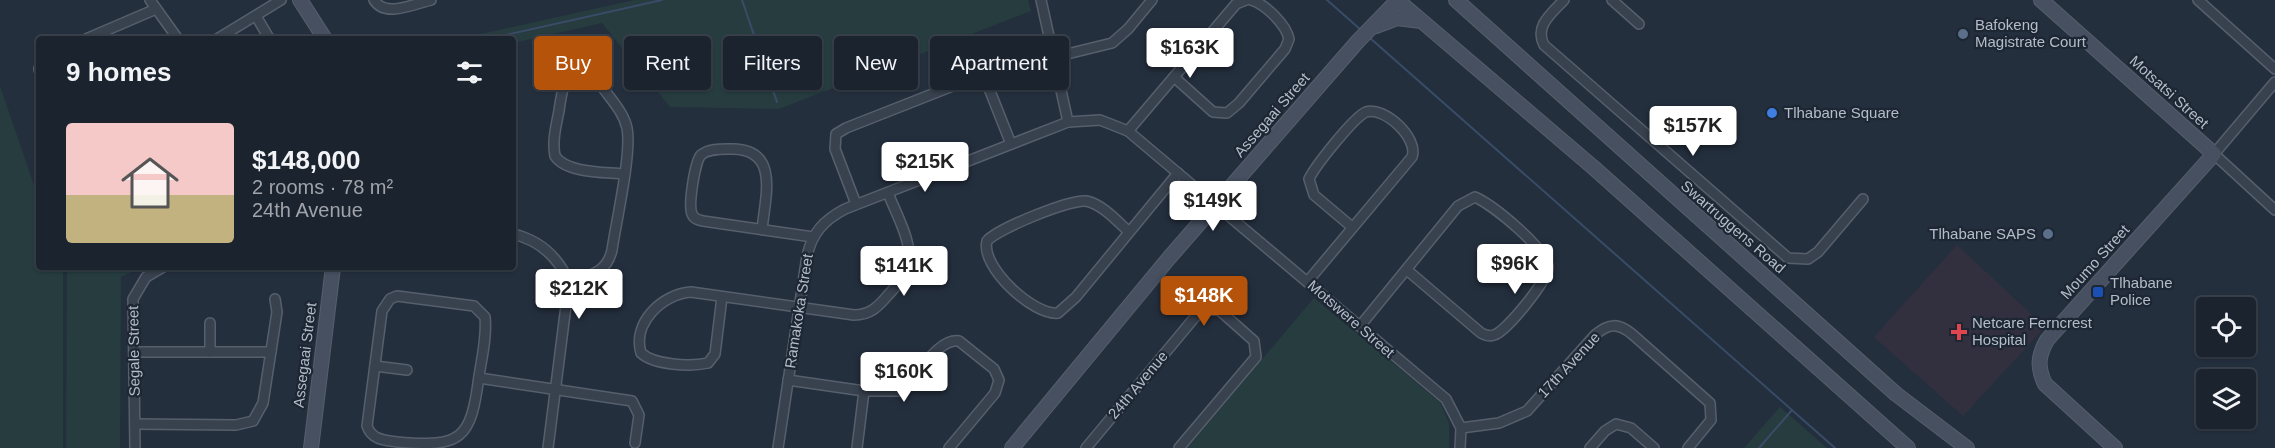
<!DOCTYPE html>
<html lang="en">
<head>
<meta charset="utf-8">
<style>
	:root { --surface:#1b232e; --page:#282f3a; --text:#f1f3f6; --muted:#a0a4aa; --line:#39404a; --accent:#b45309 }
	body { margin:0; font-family:Arial,sans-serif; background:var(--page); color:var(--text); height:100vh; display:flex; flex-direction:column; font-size:22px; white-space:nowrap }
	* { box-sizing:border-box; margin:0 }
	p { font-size:20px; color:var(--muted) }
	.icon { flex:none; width:33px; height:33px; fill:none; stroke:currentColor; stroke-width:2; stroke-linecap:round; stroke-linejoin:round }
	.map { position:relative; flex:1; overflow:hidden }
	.panel { position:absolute; left:36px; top:36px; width:480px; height:234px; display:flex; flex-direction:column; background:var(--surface); border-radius:6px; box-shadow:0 2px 4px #0004,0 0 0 2px var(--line) }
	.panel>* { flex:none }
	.banner { position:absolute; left:534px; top:36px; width:570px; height:54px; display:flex; gap:12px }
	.fabs { position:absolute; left:2196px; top:297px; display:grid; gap:12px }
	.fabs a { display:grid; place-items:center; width:60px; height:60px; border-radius:6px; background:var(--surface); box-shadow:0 2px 4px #0004,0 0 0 2px var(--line); font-size:30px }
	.price { position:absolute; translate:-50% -51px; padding:0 14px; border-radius:6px; background:#fff; color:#222; font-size:20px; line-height:39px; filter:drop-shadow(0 2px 3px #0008) }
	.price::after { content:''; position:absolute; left:50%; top:36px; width:18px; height:14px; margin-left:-9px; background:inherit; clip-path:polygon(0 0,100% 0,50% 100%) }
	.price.selected { background:var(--accent); color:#fff }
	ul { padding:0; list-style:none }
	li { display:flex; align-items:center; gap:18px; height:150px; padding:0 30px }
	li+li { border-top:2px solid var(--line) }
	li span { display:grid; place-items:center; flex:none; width:168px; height:120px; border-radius:6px; color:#555 }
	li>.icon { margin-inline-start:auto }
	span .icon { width:72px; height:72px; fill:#fffc; stroke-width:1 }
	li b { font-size:26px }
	h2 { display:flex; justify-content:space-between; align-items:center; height:72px; padding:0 30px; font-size:26px }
	.chip { padding:0 21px; border-radius:6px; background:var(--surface); box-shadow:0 2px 4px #0004,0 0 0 2px var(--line); font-size:21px; line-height:54px }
	.chip.selected { background:var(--accent); color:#fff }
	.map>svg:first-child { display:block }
	.medical { fill:#32303f }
	.green { fill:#263c3f }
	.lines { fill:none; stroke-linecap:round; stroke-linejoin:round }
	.stream { stroke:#394c67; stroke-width:2 }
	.street-casing { stroke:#565f6c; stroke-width:12 }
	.secondary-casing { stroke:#565f6c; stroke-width:16 }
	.street { stroke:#38414e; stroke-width:9 }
	.secondary { stroke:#465061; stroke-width:14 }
	.service-dot { fill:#5c6f8a; stroke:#1d2633; stroke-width:2 }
	.shop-dot { fill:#3f7fe0; stroke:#1d2633; stroke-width:2 }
	.transit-dot { fill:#1a4fb4; stroke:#1d2633; stroke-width:2 }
	.health-dot { fill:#e0444e; stroke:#1d2633; stroke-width:2 }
	.labels { text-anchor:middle; stroke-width:4.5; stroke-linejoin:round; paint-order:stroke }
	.poi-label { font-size:15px; fill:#b4bcc9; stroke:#1d2633; text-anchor:start }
	.street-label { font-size:15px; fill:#b4bcc9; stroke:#1d2633 }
</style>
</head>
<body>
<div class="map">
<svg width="2275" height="448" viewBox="0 0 2275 448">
	<rect width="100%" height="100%" fill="#242f3e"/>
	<!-- medical -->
	<polygon class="medical" points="1957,245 2045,327 1963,416 1874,337"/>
	<!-- green -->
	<g class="green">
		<polygon points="634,0 1028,0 1031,11 779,109 670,107 602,23 513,43 513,39 458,39"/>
		<polygon points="0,86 35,188 39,187 39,267 63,267 63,448 0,448"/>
		<polygon points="67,267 138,269 121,277 120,448 66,448"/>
		<polygon points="1314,298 1440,402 1449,423 1449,448 1187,448"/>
		<polygon points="1780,407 1827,448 1744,448"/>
	</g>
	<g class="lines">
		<!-- stream -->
		<g class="stream">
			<polyline points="742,0 777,102"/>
			<polyline points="1327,0 1361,30"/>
			<polyline points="1370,38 1835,448"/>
			<polyline points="488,39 662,0"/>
			<polyline points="1759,448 1792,410"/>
		</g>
		<defs>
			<g id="street">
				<polyline points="150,0 178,39"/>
				<path d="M374 0C385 18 414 4 431 0"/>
				<polyline points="1041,0 1068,122"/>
				<path d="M1564 0C1552 13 1534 26 1544 45L1788 258 1808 259 1818 252 1863 199"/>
				<polyline points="1612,0 1639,24"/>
				<polyline points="2198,0 2275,69"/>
				<polyline points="256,16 269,38"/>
				<polyline points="86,39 156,9"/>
				<polyline points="217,39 281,0"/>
				<polyline points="1055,57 1112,43 1128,29 1152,0"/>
				<polyline points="39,68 39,70"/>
				<path d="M1174 77 1213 112 1227 113 1239 103 1285 49 1289 39C1286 24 1265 4 1251 0"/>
				<polyline points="2275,82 2214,154 2275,210"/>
				<polyline points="1128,131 1236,4 1246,0"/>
				<polyline points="856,204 835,149 836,134 846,128 968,80 981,79 988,86 1011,144"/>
				<path d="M762 230C765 197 780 150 733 149 723 149 709 148 701 155 695 161 688 205 692 214 694 219 698 220 703 221L813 237"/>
				<path d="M1128 231C1117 221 1102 204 1086 201 1070 199 997 229 987 241 980 267 1034 316 1058 313L1076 297 1178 173"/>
				<path d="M513 234C539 240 558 257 569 282L548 448"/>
				<path d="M1308 281 1412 157C1419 138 1384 106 1366 112 1354 117 1315 166 1309 179L1314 195 1352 227"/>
				<path d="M569 282C589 276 607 273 612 250 616 222 632 153 627 128 624 114 614 103 606 92 575 50 564 71 559 111 556 126 552 141 555 156 566 173 604 172 623 174"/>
				<path d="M397 296 474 306 485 317C487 336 482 357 479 376 471 439 462 448 397 442 384 440 372 440 367 426L382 311 390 299Z"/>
				<path d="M722 297 715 354 708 363C690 367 654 365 641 353 632 323 662 294 691 292L854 315C870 315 878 307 888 295 895 287 904 279 908 269 915 246 896 214 888 193"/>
				<path d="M1360 326 1458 206 1475 197C1493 205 1546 248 1548 267 1549 279 1506 332 1494 335 1489 337 1485 335 1481 333L1407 270"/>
				<polyline points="134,352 271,352"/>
				<polyline points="210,352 210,323"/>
				<polyline points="375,366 407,370"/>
				<polyline points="479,378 632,401 639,415 635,443"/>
				<path d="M788 380 864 391H899C917 378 937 338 959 341L994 369 999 380 995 393 949 448"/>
				<polyline points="135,424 236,425 253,421 263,403 277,312 275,299"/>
				<path d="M1461 428 1499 423 1527 411 1595 335C1609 323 1618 323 1632 334L1710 403 1711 420 1688 448"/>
				<polyline points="135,448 133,299 146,277 163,267"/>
				<path d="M778 448 807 256C812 233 824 220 845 209L1068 122 1100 120 1128 131 1446 399 1461 428 1460 448"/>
				<polyline points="857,448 864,391"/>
				<polyline points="1086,448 1195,317 1206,310 1219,310 1254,341 1256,357 1179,448"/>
				<polyline points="1590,448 1605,431 1616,424 1631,428 1654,448"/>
			</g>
			<g id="secondary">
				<polyline points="300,0 325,39"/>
				<polyline points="1397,0 1594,168 1908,448"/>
				<polyline points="1456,0 1896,394 1967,448"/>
				<path d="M2041 0 2214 154 2047 340C2038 356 2037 367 2045 384L2115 448"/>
				<polyline points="1376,26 1397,18 1421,21"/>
				<polyline points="311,448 333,267"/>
				<polyline points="1012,448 1169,258 1358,41 1398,0"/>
			</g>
		</defs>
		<!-- street casing -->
		<use href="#street" class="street-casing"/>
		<!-- secondary casing -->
		<use href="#secondary" class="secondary-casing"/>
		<!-- street -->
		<use href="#street" class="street"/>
		<!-- secondary -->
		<use href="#secondary" class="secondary"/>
	</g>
	<!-- markers -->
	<g class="service-dot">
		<circle cx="1963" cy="34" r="6"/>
		<circle cx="2048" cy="234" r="6"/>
	</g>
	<circle class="shop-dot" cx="1772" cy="113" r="6"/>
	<rect class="transit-dot" x="2092" y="286" width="12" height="12" rx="3"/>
	<path class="health-dot" d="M1956 323h6v6h6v6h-6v6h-6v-6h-6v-6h6z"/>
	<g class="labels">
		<!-- poi labels -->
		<g class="poi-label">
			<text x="1975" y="30">Bafokeng<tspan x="1975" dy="17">Magistrate Court</tspan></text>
			<text x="1784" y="118">Tlhabane Square</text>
			<text x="2036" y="239" text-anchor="end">Tlhabane SAPS</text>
			<text x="2110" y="288">Tlhabane<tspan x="2110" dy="17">Police</tspan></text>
			<text x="1972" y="328">Netcare Ferncrest<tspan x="1972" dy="17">Hospital</tspan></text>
		</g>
		<!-- street labels -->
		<g class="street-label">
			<text transform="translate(2169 92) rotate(42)" y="5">Motsatsi Street</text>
			<text transform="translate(1272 115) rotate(-49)" y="5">Assegaai Street</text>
			<text transform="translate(1733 227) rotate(41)" y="5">Swartruggens Road</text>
			<text transform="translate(2095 262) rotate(-48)" y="5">Moumo Street</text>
			<text transform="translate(799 311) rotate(-81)" y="5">Ramakoka Street</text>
			<text transform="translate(1351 319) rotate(41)" y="5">Motswere Street</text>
			<text transform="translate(134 351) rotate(-91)" y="5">Segale Street</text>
			<text transform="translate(305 355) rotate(-83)" y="5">Assegaai Street</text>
			<text transform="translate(1569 365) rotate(-47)" y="5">17th Avenue</text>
			<text transform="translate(1138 385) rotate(-50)" y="5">24th Avenue</text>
		</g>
	</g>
</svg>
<div class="fabs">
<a><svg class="icon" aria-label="locate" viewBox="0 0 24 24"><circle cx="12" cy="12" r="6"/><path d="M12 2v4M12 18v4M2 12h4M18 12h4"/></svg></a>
<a><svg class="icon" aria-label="layers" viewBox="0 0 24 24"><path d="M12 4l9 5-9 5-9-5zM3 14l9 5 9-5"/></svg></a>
</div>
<b class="price" style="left:1190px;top:79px">$163K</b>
<b class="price" style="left:1693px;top:157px">$157K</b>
<b class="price" style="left:925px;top:193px">$215K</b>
<b class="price" style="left:1213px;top:232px">$149K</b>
<b class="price" style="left:1515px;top:295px">$96K</b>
<b class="price" style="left:904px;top:297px">$141K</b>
<b class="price" style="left:579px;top:320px">$212K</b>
<b class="price selected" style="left:1204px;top:327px">$148K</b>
<b class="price" style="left:904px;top:403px">$160K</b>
<div class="banner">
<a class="chip selected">Buy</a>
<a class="chip">Rent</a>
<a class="chip">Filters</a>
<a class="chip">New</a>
<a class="chip">Apartment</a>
</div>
<section class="panel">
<h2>9 homes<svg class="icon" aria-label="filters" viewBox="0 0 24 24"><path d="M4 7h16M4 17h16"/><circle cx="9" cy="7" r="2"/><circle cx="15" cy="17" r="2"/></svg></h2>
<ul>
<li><span style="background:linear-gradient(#f6c9c9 60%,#c2b280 0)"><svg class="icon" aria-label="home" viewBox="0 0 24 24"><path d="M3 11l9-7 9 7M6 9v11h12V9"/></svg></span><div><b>$148,000</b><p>2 rooms · 78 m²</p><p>24th Avenue</p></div></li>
</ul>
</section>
</div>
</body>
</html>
